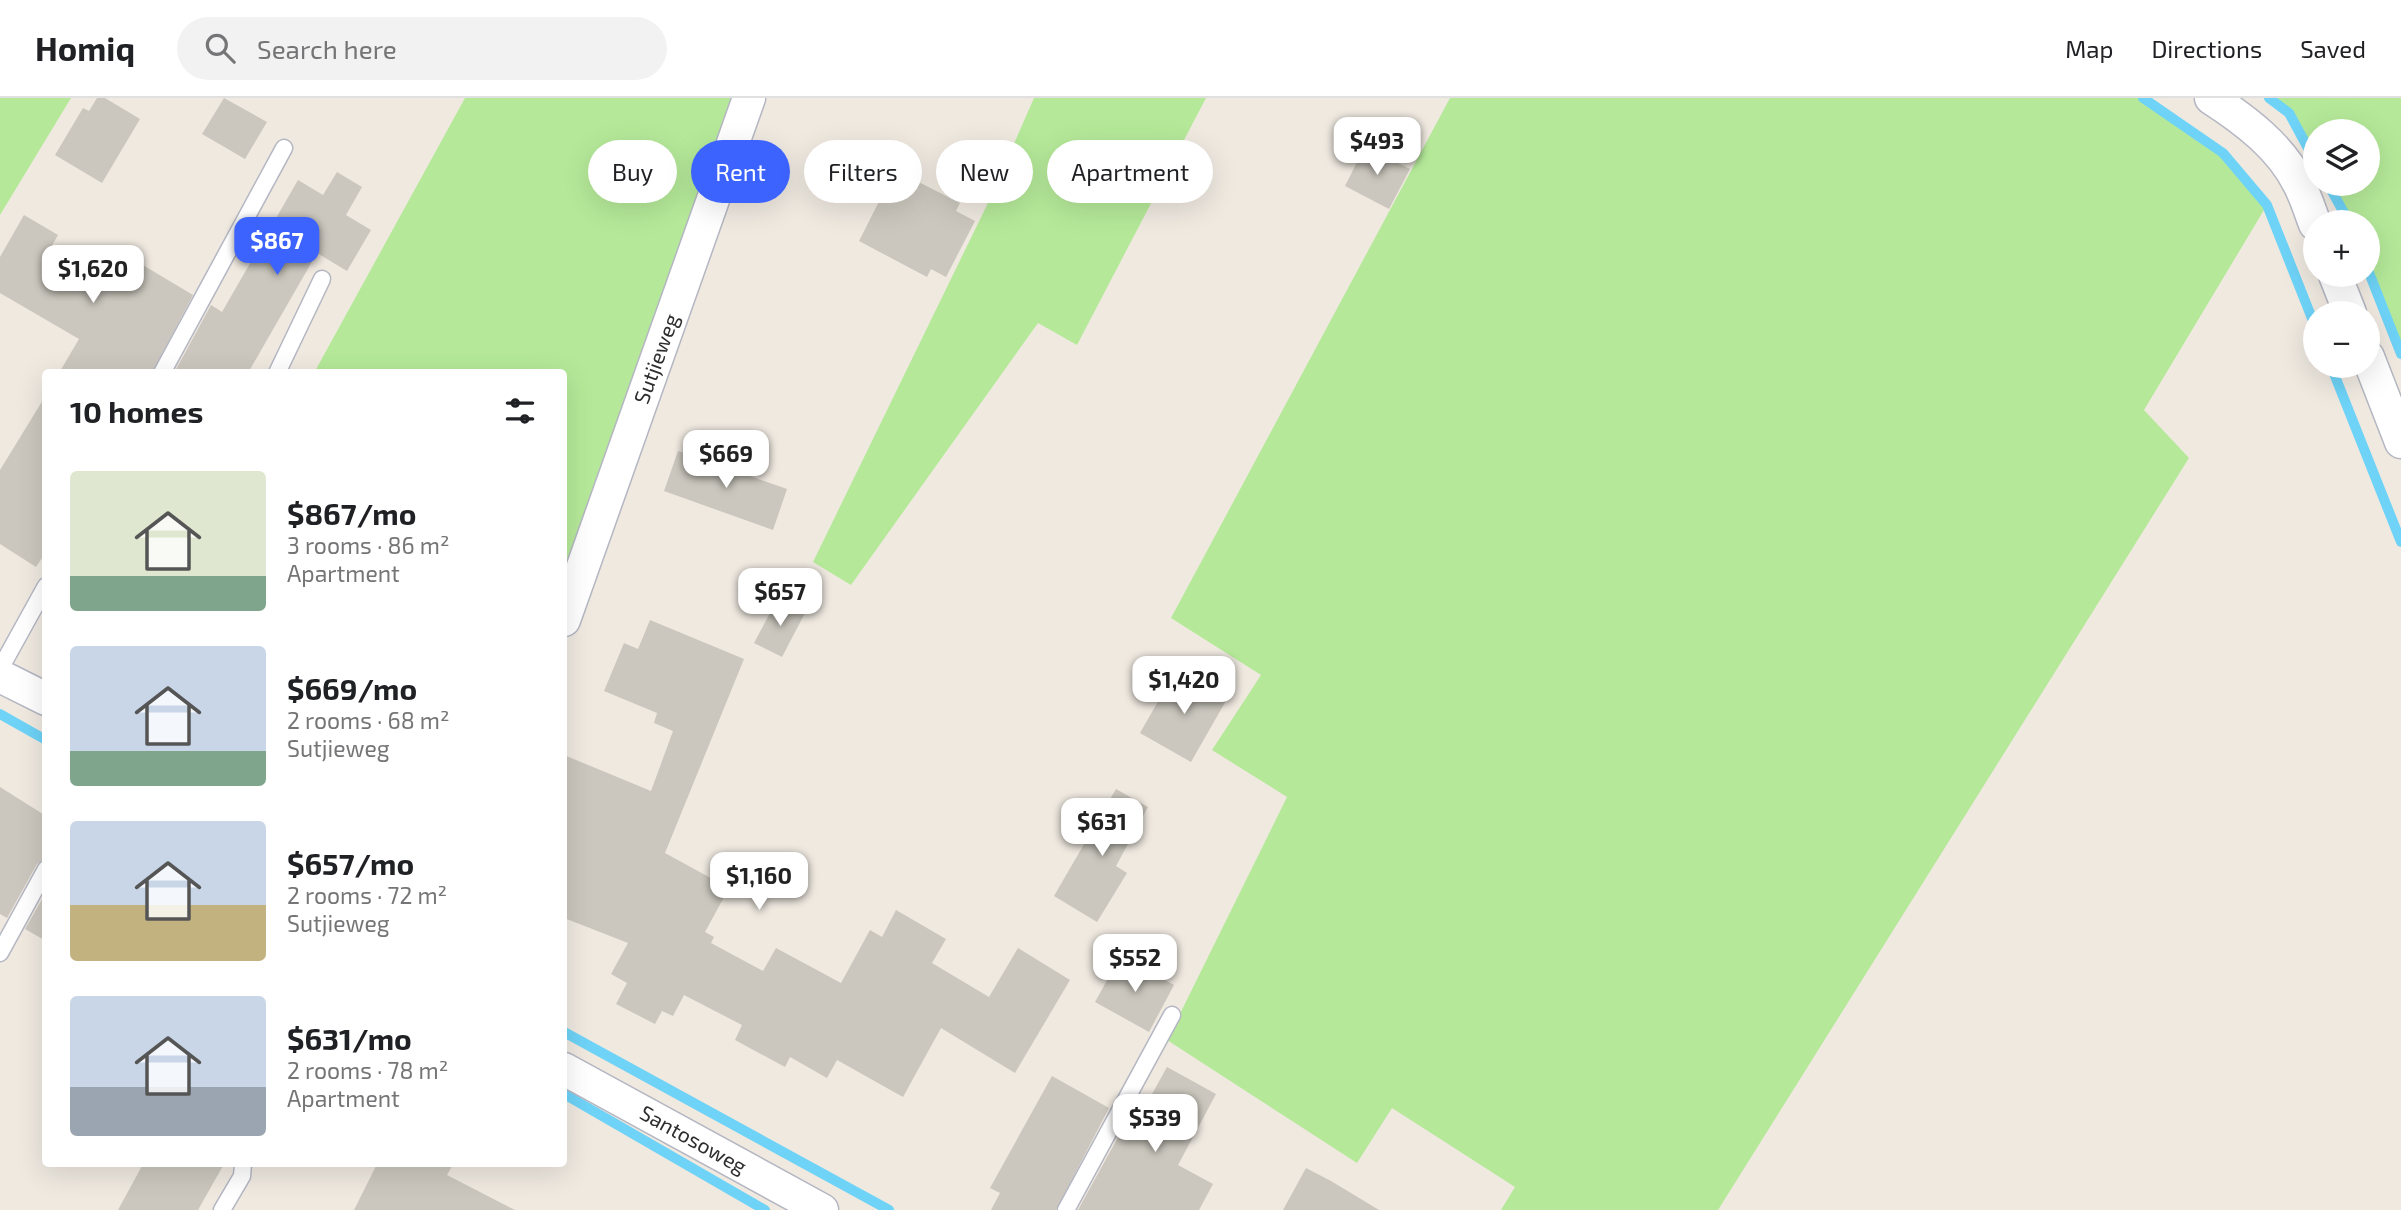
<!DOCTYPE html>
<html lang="en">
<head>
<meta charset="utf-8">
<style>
	:root { --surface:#fff; --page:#f2f2f2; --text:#202124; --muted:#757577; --line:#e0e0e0; --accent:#3d63ff }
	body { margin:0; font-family:"Exo 2",sans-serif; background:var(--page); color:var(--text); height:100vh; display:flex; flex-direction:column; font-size:26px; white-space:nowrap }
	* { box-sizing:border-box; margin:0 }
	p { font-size:23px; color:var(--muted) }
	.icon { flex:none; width:38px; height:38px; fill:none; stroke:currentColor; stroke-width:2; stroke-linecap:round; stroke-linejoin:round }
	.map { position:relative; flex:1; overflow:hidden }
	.sheet { position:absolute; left:42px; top:271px; width:525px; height:798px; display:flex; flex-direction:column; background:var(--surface); border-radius:7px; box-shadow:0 7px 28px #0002 }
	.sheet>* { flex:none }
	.guide { position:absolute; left:588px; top:42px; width:665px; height:63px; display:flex; gap:14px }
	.tools { position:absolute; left:2303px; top:21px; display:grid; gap:14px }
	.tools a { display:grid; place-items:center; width:77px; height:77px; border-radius:50%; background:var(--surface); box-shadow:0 7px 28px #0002; font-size:35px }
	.price { position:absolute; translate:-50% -60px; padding:0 16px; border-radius:14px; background:#fff; color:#222; font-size:23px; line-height:46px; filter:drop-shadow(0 2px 4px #0008) }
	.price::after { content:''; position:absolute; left:50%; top:42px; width:21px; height:16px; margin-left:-10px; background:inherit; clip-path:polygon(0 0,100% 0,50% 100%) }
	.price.active { background:var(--accent); color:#fff }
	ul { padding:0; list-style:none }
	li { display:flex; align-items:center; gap:21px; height:175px; padding:0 28px }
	li span { display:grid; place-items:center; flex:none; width:196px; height:140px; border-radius:7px; color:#555 }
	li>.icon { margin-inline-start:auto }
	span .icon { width:84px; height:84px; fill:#fffc; stroke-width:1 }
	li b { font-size:30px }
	h2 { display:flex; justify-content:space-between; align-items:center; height:84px; padding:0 28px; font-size:30px }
	.pill { padding:0 24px; border-radius:32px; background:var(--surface); box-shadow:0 7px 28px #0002; font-size:24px; line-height:63px }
	.pill.active { background:var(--accent); color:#fff }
	header { display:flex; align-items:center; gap:42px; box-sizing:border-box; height:98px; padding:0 35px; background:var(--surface); border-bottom:2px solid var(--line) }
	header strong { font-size:33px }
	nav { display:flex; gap:38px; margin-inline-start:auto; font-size:24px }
	.search { width:490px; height:63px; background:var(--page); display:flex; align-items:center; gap:18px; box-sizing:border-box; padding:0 24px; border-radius:38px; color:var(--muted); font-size:26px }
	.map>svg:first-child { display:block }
	.green { fill:#b5e999 }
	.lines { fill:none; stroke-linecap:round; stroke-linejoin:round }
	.stream { stroke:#6ed3f7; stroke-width:10 }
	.building { fill:#cbc7be }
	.service-casing { stroke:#b4b6c2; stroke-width:19 }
	.minor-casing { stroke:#b4b6c2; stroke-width:35 }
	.service { stroke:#fff; stroke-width:16 }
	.minor { stroke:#fff; stroke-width:32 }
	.labels { text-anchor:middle; stroke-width:5; stroke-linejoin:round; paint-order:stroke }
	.street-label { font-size:21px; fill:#2e2e2e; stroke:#fff }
</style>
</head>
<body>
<header>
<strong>Homiq</strong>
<div class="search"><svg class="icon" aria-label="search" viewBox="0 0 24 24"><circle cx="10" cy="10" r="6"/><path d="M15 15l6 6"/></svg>Search here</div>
<nav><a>Map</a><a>Directions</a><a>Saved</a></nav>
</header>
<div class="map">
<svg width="2401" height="1112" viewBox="0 0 2401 1112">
	<rect width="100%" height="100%" fill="#efe9e0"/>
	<!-- green -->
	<g class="green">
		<polygon points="0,0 71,0 0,117"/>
		<polygon points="465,0 731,0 564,473 564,275 314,275"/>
		<polygon points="1034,0 1206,0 1077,247 1038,225 851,487 813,464 987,107"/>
		<polygon points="1450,0 2143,0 2223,55 2267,107 2144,312 2189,360 1718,1112 1501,1112 1515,1089 1392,1010 1357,1065 1167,942 1287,699 1212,652 1261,577 1171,520"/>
		<polygon points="2269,0 2401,0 2401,256 2368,172 2368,124 2349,124 2328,86 2368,86 2368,33 2315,33 2315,63 2289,15"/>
	</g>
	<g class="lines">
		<!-- stream -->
		<g class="stream">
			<polyline points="2143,0 2223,55 2267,107 2315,228"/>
			<polyline points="2269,0 2289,15 2315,63"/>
			<polyline points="2328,86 2349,124"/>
			<polyline points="2368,172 2401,256"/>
			<polyline points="2331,268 2401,444"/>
			<polyline points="0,616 46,642"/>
			<polyline points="564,934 889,1112"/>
			<polyline points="564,996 765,1112"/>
		</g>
	</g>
	<!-- building -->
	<g class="building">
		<polygon points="97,0 105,0 140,21 102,85 55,57 83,10 89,13"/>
		<polygon points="224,0 267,24 245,61 202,36"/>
		<polygon points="1365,48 1410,71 1389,111 1345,88"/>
		<polygon points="895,72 960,105 956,113 975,123 946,179 931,171 927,179 859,143"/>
		<polygon points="337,74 362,89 346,117 371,132 347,173 317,155 248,275 174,275 211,207 222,214 298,82 323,97"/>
		<polygon points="24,117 58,137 50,151 108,184 110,181 122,188 136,163 193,197 152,275 59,275 79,241 0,195 0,159"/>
		<polygon points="46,297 46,454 36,469 0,446 0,372"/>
		<polygon points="678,353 787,391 773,432 664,393"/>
		<polygon points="778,500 805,515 782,559 754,545"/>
		<polygon points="650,522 744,561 665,755 729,790 705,834 714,839 711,845 763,873 776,850 841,885 870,832 882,839 896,812 946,841 932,865 989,899 1018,850 1070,882 1015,975 941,930 903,999 837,962 827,980 790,959 785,969 735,942 742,927 684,897 673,918 662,913 655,926 616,906 627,885 611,876 628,845 564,820 564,657 651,693 673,633 654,625 657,615 604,593 624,545 638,551"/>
		<polygon points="1176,572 1227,601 1191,664 1140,635"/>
		<polygon points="0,689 46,718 46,761 37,766 7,820 0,816"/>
		<polygon points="1116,691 1148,709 1116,768 1127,775 1097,824 1054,798"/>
		<polygon points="46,794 46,843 25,831"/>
		<polygon points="1121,857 1174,887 1149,934 1095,904"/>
		<polygon points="1167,969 1216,996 1178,1067 1213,1086 1199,1112 1078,1112 1128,1021 1136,1025"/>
		<polygon points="1052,978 1109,1010 1056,1112 991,1112 1000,1095 990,1090"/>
		<polygon points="143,1066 224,1066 198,1112 118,1112"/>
		<polygon points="377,1066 453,1066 447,1077 515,1112 354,1112"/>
		<polygon points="1306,1070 1331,1083 1379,1112 1283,1112"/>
	</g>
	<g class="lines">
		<defs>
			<g id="service">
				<polyline points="162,275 284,50"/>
				<polyline points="277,275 322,181"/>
				<polyline points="0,571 46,488"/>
				<polyline points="0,855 46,771"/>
				<polyline points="222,1112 242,1078 243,1066"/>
				<polyline points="1066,1112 1172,917"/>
			</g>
			<g id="minor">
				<path d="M2211 0C2245 22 2281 49 2299 86 2306 99 2310 113 2315 126"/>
				<polyline points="2335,177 2350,215"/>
				<polyline points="2368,259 2401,344"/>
				<polyline points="564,522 749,0"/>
				<polyline points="0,578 46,601"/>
				<polyline points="564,971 822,1112"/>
			</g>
		</defs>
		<!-- service casing -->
		<use href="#service" class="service-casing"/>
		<!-- minor casing -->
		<use href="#minor" class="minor-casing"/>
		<!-- service -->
		<use href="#service" class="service"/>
		<!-- minor -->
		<use href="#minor" class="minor"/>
	</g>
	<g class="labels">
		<!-- street labels -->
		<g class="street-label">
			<text transform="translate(657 261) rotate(-70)" y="7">Sutjieweg</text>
			<text transform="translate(693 1042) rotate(29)" y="7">Santosoweg</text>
		</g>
	</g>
</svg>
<div class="tools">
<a><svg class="icon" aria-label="layers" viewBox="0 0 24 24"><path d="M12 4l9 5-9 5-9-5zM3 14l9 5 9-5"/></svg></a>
<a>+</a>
<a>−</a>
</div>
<b class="price" style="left:1377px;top:79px">$493</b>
<b class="price active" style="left:277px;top:179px">$867</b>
<b class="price" style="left:93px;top:207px">$1,620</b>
<b class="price" style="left:726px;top:392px">$669</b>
<b class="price" style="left:780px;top:530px">$657</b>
<b class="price" style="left:1184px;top:618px">$1,420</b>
<b class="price" style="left:1102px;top:760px">$631</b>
<b class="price" style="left:759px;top:814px">$1,160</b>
<b class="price" style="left:1135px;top:896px">$552</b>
<b class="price" style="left:1155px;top:1056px">$539</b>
<div class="guide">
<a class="pill">Buy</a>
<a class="pill active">Rent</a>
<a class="pill">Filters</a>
<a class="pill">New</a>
<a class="pill">Apartment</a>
</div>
<section class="sheet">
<h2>10 homes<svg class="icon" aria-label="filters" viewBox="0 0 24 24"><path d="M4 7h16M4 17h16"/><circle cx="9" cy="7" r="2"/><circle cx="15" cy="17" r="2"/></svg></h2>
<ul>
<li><span style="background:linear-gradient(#dfe7d0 75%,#7fa58c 0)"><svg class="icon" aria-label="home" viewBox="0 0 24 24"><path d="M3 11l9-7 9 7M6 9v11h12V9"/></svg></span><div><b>$867/mo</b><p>3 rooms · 86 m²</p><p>Apartment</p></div></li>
<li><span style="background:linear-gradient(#c9d6e8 75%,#7fa58c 0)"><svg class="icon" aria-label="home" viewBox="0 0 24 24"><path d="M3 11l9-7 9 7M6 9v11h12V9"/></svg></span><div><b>$669/mo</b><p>2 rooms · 68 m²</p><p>Sutjieweg</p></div></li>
<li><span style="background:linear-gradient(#c9d6e8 60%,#c2b280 0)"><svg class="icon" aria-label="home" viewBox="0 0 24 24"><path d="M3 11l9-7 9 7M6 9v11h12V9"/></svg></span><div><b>$657/mo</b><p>2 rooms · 72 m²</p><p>Sutjieweg</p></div></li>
<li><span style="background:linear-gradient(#c9d6e8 65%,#9aa5b1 0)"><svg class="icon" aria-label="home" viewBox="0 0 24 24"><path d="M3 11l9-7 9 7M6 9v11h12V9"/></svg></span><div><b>$631/mo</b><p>2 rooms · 78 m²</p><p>Apartment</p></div></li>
</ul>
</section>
</div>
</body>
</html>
